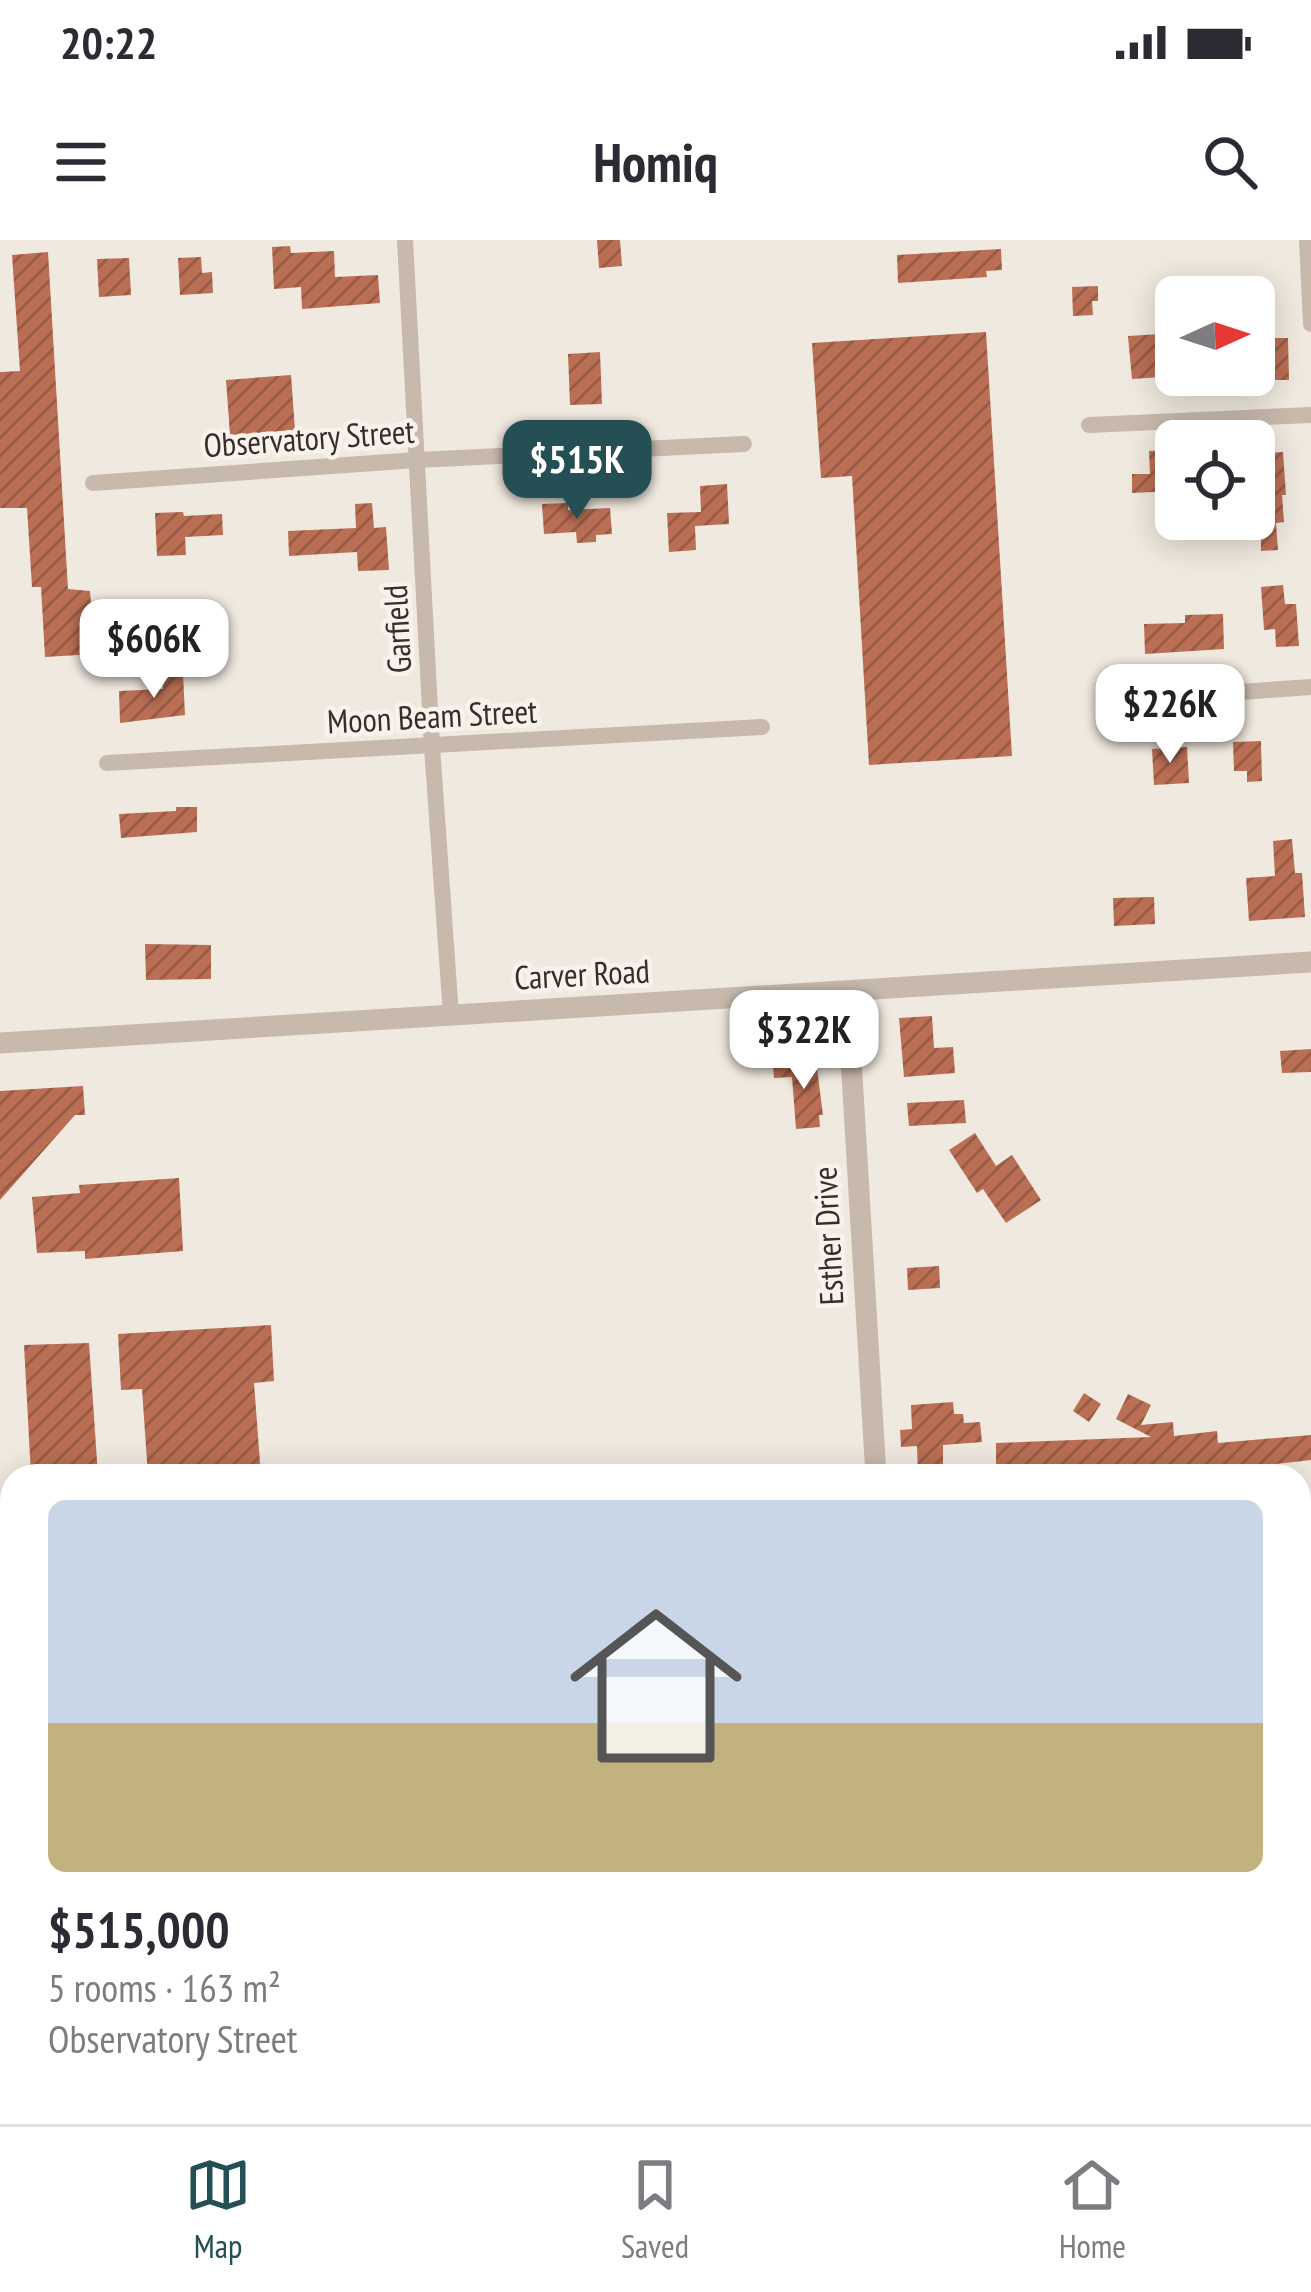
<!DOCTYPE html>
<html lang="en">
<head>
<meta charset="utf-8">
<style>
	:root { --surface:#fff; --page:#f7f7f7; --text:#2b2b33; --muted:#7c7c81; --line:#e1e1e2; --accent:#244f54 }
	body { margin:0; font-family:"PT Sans Narrow",sans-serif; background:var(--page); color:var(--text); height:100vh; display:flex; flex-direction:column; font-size:45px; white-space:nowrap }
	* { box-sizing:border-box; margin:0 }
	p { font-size:39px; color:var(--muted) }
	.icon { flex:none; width:66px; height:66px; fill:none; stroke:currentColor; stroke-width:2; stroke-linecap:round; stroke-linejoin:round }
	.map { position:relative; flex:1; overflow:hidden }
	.sheet { position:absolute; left:0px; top:1224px; width:1311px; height:660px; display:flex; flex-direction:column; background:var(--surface); border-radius:36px 36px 0 0; box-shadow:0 6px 30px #0003 }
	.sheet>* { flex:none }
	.needle { width:78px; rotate:87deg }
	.controls { position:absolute; left:1155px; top:36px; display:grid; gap:24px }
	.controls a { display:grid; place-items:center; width:120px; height:120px; border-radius:18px; background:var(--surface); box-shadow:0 6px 30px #0003; font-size:60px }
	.price { position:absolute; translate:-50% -102px; padding:0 27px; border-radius:24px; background:#fff; color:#222; font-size:39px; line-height:78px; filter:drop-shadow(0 3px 6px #0008) }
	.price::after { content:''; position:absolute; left:50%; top:72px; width:36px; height:27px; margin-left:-18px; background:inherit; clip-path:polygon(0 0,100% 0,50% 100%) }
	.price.on { background:var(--accent); color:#fff }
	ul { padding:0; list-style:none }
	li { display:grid; align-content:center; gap:24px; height:636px; padding:0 48px }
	li span { display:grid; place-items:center; height:372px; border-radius:18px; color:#555 }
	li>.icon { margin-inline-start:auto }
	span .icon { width:216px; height:216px; fill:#fffc; stroke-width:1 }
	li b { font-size:51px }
	.status { display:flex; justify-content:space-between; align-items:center; height:84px; padding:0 60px; background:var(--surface); direction:ltr }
	.status svg { height:33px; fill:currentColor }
	header { display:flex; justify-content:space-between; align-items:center; height:156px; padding:0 48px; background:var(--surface); font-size:54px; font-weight:700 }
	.tabs { display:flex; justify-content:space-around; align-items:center; height:168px; border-top:3px solid var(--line); background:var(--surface); font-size:33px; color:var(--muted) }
	.tabs a { display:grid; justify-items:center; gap:6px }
	.tabs .on { color:var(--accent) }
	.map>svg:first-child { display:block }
	.building { fill:url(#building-hatch) }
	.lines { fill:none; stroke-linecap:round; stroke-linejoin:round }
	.minor { stroke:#c7b9ac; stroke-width:16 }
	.tertiary { stroke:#c7b9ac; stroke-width:21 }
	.secondary { stroke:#9b897d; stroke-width:24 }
	.labels { text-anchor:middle; stroke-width:9; stroke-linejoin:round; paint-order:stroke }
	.street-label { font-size:33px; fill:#362e2a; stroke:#f8f2eb }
</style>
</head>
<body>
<div class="status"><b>20:22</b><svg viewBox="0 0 49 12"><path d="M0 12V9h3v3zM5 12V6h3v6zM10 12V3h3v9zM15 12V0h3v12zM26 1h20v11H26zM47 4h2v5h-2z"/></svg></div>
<header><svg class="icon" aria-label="menu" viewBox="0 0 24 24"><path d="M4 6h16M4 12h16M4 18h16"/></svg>Homiq<svg class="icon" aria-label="search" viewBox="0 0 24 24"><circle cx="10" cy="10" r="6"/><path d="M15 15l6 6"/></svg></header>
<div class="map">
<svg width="1311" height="1884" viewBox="0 0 1311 1884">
	<defs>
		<pattern id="building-hatch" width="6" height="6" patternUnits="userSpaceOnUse" patternTransform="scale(3)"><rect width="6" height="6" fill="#ba6f54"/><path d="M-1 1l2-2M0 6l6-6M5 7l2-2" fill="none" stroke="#985c46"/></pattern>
	</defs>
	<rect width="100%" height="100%" fill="#f0e9df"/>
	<!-- building -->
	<g class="building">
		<polygon points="597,0 620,0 622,26 599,28"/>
		<polygon points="290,6 291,13 334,11 335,37 378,35 380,63 302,69 301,47 274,49 272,7"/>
		<polygon points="1001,9 1002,30 986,31 987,37 898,43 897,15"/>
		<polygon points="48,12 68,349 90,351 95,414 45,417 41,347 32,347 27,268 0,268 0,132 20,131 12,15"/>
		<polygon points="201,17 202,33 212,32 213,53 180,55 178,18"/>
		<polygon points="129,18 131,55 99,57 97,19"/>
		<polygon points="1098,46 1098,61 1092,61 1093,75 1073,76 1072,47"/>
		<polygon points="986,92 1012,516 869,525 852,236 821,238 812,103"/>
		<polygon points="1176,93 1176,136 1132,139 1128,96"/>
		<polygon points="1266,98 1288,98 1289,140 1267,140"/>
		<polygon points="600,112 602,164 570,165 568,114"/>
		<polygon points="291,135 295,190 230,195 226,140"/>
		<polygon points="1173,210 1174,251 1132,253 1132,234 1150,234 1149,211"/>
		<polygon points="1283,212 1286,255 1282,255 1284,282 1276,283 1278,310 1261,311 1260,236 1254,237 1254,214"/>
		<polygon points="727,244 729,284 695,286 696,310 669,312 667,273 701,272 700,246"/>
		<polygon points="372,263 374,288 386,287 389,330 358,331 357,312 289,316 288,291 356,288 355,264"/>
		<polygon points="568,263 568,270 610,268 612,294 596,295 596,302 577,303 576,292 544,294 542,264"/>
		<polygon points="183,272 184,276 222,274 223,295 185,297 186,315 157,316 155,273"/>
		<polygon points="1283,345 1285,364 1296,364 1299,406 1276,407 1275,389 1264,390 1261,347"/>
		<polygon points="1223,374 1224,409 1145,414 1144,384 1185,383 1185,375"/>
		<polygon points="153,385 155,420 126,422 124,386"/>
		<polygon points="183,434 185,475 120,483 119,451 163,449 163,435"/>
		<polygon points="1261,501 1262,541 1247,542 1247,531 1234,531 1233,502"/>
		<polygon points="1187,507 1189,543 1154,545 1152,509"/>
		<polygon points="176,567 197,567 197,592 121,598 119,574 176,571"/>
		<polygon points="1292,599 1295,633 1302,633 1305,677 1249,681 1246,638 1275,636 1273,601"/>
		<polygon points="1154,657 1155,684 1114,686 1113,658"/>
		<polygon points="145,704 211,705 211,739 146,740"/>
		<polygon points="932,776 934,808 953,807 955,833 904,837 899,778"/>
		<polygon points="1311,809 1311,832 1282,833 1280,811"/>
		<polygon points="816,821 823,875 819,875 820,887 796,889 792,837 774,838 773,825"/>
		<polygon points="83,846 85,875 75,875 0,960 0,851"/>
		<polygon points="964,860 966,883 909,886 907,863"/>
		<polygon points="975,893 996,926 1012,915 1041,960 1006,983 983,949 977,953 949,910"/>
		<polygon points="179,938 183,1011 85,1019 85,1011 37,1013 32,957 80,953 79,945"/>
		<polygon points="939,1026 940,1048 908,1050 907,1028"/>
		<polygon points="271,1085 274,1141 254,1143 261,1236 148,1236 142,1149 121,1150 118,1094"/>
		<polygon points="89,1103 98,1236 31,1236 24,1105"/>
		<polygon points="1084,1153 1101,1164 1089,1182 1073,1171"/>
		<polygon points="1128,1154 1151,1165 1141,1185 1173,1182 1174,1196 1217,1191 1218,1203 1311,1195 1311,1220 1206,1232 1205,1227 996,1236 996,1203 1151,1197 1116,1179"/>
		<polygon points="953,1162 954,1174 963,1174 964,1183 980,1182 982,1202 943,1205 943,1236 918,1236 917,1206 901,1207 900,1190 912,1189 911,1165"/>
	</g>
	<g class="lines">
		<!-- minor -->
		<g class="minor">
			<polyline points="405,0 432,507 451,775"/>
			<polyline points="1307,0 1311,84"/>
			<polyline points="1089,185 1311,175"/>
			<polyline points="93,243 417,220 744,204"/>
			<polyline points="1110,461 1311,447"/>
			<polyline points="107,523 762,487"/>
			<polyline points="1299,1273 1311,1272"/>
			<polyline points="1299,1651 1311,1650"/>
			<polyline points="0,1723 12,1723"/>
			<polyline points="0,1858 12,1857"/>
		</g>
		<!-- tertiary -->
		<g class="tertiary">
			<polyline points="847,752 876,1236"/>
			<polyline points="0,803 1311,722"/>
			<polyline points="914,1872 915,1884"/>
		</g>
		<!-- secondary -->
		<polyline class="secondary" points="1295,1884 1311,1869"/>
	</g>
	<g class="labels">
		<!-- street labels -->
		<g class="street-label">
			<text transform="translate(309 198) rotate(-4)" y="12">Observatory Street</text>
			<text transform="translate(397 389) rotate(-93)" y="12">Garfield</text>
			<text transform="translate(432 476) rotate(-3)" y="12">Moon Beam Street</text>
			<text transform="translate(582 734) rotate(-3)" y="12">Carver Road</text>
			<text transform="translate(828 996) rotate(-93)" y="12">Esther Drive</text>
		</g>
	</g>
</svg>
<div class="controls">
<a><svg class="needle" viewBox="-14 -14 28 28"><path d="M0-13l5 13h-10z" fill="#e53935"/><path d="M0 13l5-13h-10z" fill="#7c7c81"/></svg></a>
<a><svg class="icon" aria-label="locate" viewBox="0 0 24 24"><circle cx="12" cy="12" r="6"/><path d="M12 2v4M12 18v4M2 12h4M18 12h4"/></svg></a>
</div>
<b class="price on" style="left:577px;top:282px">$515K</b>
<b class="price" style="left:154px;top:461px">$606K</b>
<b class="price" style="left:1170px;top:526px">$226K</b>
<b class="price" style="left:804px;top:852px">$322K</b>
<section class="sheet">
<ul>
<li><span style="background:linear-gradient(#c9d6e8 60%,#c2b280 0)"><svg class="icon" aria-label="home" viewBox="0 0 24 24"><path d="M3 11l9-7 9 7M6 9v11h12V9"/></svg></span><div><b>$515,000</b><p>5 rooms · 163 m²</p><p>Observatory Street</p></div></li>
</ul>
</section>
</div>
<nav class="tabs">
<a class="on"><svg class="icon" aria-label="map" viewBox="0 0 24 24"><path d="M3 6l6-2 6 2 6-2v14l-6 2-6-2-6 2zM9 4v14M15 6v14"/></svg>Map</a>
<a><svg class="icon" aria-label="saved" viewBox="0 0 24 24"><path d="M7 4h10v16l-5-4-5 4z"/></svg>Saved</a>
<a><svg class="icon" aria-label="home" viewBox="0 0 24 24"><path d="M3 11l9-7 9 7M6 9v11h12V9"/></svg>Home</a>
</nav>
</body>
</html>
